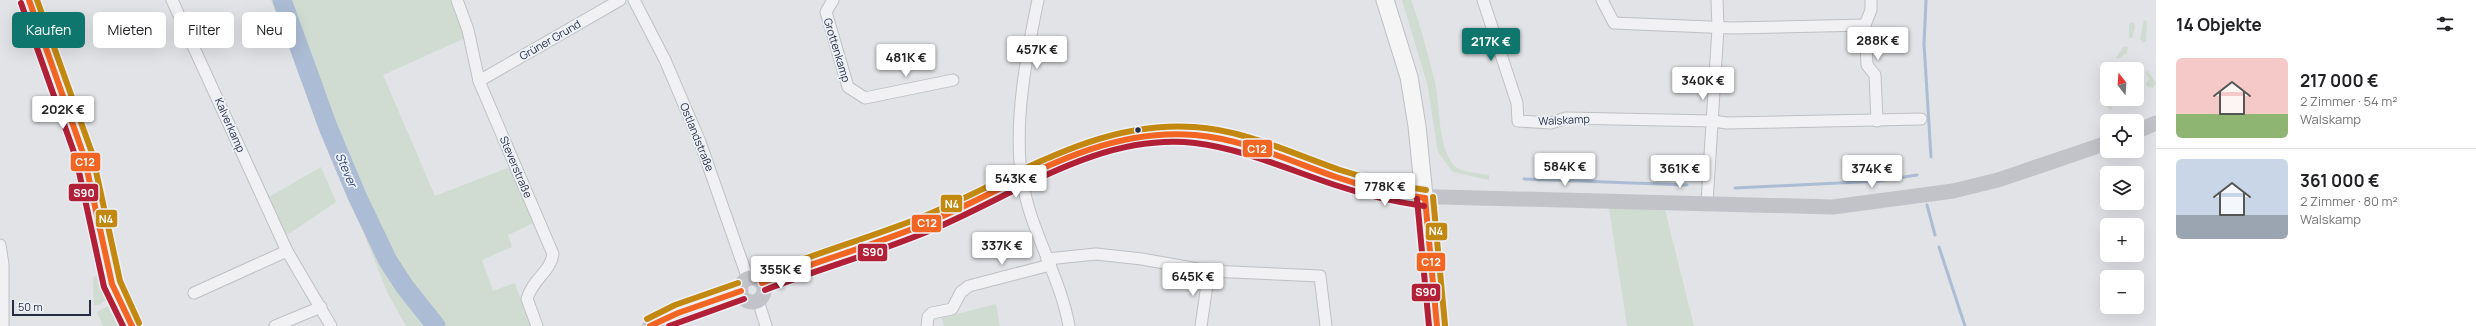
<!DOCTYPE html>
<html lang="de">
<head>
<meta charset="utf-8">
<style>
	:root { --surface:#fff; --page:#f2f2f2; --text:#202124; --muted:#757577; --line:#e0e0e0; --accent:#0f766e }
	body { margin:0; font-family:Manrope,sans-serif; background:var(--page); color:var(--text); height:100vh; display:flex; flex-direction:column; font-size:15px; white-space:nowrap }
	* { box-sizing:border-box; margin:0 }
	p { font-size:13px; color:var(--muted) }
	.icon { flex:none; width:22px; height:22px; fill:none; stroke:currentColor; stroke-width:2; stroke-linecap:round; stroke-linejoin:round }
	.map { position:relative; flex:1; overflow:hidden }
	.side { display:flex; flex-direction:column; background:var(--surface); width:320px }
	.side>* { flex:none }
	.hud { position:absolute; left:12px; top:12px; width:380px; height:36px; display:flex; gap:8px }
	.needle { width:26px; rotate:343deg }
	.tools { position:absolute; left:2100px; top:62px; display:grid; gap:8px }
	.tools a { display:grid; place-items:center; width:44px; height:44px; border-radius:6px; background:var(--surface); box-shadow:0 4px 16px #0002; font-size:20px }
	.scale { position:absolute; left:12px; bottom:10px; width:79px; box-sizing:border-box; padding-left:4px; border:2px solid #262d42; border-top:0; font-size:11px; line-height:14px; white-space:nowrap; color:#262d42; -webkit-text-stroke:3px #eef1f7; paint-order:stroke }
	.price { position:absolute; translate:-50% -34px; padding:0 9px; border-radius:4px; background:#fff; color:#222; font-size:13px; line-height:26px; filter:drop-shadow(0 1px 2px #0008) }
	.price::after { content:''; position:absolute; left:50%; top:24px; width:12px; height:9px; margin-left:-6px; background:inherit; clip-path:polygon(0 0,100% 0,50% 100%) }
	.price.current { background:var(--accent); color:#fff }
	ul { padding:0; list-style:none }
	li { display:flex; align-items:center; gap:12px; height:100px; padding:0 20px }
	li+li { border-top:1px solid var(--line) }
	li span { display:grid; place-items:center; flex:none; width:112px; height:80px; border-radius:6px; color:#555 }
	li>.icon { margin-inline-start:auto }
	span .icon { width:48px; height:48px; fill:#fffc; stroke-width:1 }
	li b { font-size:17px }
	h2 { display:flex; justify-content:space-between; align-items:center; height:48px; padding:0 20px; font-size:17px }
	.tag { padding:0 14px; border-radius:6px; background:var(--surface); box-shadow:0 4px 16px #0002; font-size:14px; line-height:36px }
	.tag.current { background:var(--accent); color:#fff }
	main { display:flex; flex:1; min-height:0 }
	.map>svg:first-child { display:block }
	.green { fill:#d0dbd1 }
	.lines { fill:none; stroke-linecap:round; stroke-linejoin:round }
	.stream { stroke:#acbcd4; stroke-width:3 }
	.river { stroke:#acbcd4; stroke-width:19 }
	.street-casing { stroke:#bec0c4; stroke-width:13 }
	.primary-casing { stroke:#bdc0c4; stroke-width:19 }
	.street { stroke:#f1f1f3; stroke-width:11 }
	.secondary { stroke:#c2c3c9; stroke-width:15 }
	.primary { stroke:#f5f5f6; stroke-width:17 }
	.bus-1-casing { stroke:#eef1f7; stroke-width:9 }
	.bus-2-casing { stroke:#eef1f7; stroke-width:9 }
	.bus-3-casing { stroke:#eef1f7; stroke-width:9 }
	.bus-1 { stroke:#f26522; stroke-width:6 }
	.bus-2 { stroke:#b22037; stroke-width:6 }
	.bus-3 { stroke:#c38810; stroke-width:6 }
	.bus-dot { fill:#262d42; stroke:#eef1f7; stroke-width:1.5 }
	.labels { text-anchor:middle; stroke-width:3.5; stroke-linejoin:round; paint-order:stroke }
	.street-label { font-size:11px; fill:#262d42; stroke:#eef1f7 }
	.water-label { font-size:12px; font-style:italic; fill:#2c477a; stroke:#eef1f7 }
	.line-badge { stroke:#eef1f7; stroke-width:1.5 }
	.badge-label { font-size:11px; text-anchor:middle; font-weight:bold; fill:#fff }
</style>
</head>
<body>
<main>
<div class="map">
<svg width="2156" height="326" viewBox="0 0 2156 326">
	<rect width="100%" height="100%" fill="#e1e3e6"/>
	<!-- green -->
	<g class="green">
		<polygon points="271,0 450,0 465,38 383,75 435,196 510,167 533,223 508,235 512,247 482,260 493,291 515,283 530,326 406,326 388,294"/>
		<path d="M1402 0H1411C1421 27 1428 55 1435 82 1440 105 1438 145 1452 163 1459 173 1478 173 1489 175V180L1453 172 1438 152 1427 83Z"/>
		<polygon points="2144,20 2147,21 2146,41 2143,43 2140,39"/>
		<polygon points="2133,22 2135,26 2132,38 2129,38 2129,24"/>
		<polygon points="2124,46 2128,47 2127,53 2118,59 2116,58"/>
		<polygon points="2148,71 2156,83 2153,88 2148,87 2146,84 2149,79 2145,72"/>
		<polygon points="2107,97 2107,99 2113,99 2110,104 2113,109 2110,110 2106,106"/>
		<polygon points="321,167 336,202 287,235 269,197"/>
		<polygon points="1609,208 1665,210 1694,326 1627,326"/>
		<polygon points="98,276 106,300 99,305 94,305 93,277"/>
		<polygon points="996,304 1000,326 944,326 942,318"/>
		<polygon points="108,306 117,325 116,326 103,326 97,312"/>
	</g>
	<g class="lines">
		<!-- stream -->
		<g class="stream">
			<polyline points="1926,0 1924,44 1931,157"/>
			<polyline points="1524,179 1687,185"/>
			<polyline points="1735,188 1879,181 1917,175"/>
			<polyline points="1927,205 1935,235"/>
			<polyline points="1939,247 1965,326"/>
		</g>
		<!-- river -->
		<polyline class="river" points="282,0 328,127 357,196 388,261 405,287 436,326"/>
		<defs>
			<g id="street">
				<polyline points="29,0 84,156 112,284 132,326"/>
				<polyline points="172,0 287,251 331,326"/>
				<path d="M457 0 468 30 479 81 553 254C551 271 532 280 527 299L537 326"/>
				<polyline points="634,0 665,60 700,142 748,279"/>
				<polyline points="833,0 826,12 848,87 865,98 953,80"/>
				<path d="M1038 0C1027 52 1013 125 1022 178 1029 229 1060 275 1069 326"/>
				<polyline points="1483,0 1517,103 1518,121 1551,123 1566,118 1713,121 1727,123 1921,119"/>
				<polyline points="1602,0 1614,23 1732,28 1865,25"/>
				<polyline points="1871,0 1871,10 1865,25 1867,65 1875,75 1877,121"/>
				<polyline points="479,81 620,0"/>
				<polyline points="1707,203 1718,28 1717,0"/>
				<polyline points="0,245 3,264 3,326"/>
				<polyline points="1047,259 1096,254 1142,259 1209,271 1320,276 1326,326"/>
				<polyline points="194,293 287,251"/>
				<polyline points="758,300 766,326"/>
				<polyline points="275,326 321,307"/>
				<polyline points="927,326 928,317 932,313 952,309 961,292 969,286 1050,265"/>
				<polyline points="1201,326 1209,271"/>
			</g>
			<polyline id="primary" points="1385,0 1409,77 1417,126 1437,326"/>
		</defs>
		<!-- street casing -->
		<use href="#street" class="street-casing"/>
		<!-- primary casing -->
		<use href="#primary" class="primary-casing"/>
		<!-- street -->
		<use href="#street" class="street"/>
		<!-- secondary -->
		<g class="secondary">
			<polyline points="2137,131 2156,123"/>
			<circle cx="752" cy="290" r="12"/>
			<path d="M762 283C816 260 872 245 926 224 1013 189 1094 125 1193 135 1227 139 1260 149 1292 160 1328 173 1364 191 1402 196L1833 207 1953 191 1998 180 2107 143"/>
			<polyline points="650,326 678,313 741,291"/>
		</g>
		<!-- primary -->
		<use href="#primary" class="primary"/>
		<defs>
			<g id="bus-1">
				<polyline points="29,0 84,156 112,284 132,326"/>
				<polyline points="1425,198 1437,326"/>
				<path d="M762 283C816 261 873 246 927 223 1013 187 1097 126 1195 135 1243 139 1290 161 1336 177 1365 187 1395 194 1425 198"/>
				<polyline points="650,326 678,313 741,291"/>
			</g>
			<g id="bus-2">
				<polyline points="21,3 76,158 104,287 123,326"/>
				<polyline points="1417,199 1429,326"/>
				<path d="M765 290C819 269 876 253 929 231 1014 196 1099 132 1195 143 1244 149 1289 170 1335 185 1365 195 1394 202 1424 206"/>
				<polyline points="669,326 744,299"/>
			</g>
			<g id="bus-3">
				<polyline points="37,0 92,153 120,281 139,323"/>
				<polyline points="1433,197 1445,325"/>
				<path d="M759 276C813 254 869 238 922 217 1012 180 1093 120 1194 127 1245 130 1293 154 1340 170 1368 179 1397 186 1426 190"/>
				<polyline points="647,319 675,305 738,283"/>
			</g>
		</defs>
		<!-- bus-1 casing -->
		<use href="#bus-1" class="bus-1-casing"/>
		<!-- bus-2 casing -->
		<use href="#bus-2" class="bus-2-casing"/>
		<!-- bus-3 casing -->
		<use href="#bus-3" class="bus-3-casing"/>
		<!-- bus-1 -->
		<use href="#bus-1" class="bus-1"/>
		<!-- bus-2 -->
		<use href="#bus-2" class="bus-2"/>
		<!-- bus-3 -->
		<use href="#bus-3" class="bus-3"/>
	</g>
	<!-- markers -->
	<circle class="bus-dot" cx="1138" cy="130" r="3.5"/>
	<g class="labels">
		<!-- street labels -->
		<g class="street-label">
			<text transform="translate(550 40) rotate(-30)" y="4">Grüner Grund</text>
			<text transform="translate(837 50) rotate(73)" y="4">Grottenkamp</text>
			<text transform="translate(1564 120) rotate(-3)" y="4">Walskamp</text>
			<text transform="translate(230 125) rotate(66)" y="4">Kalverkamp</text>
			<text transform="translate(697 137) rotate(68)" y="4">Ostlandstraße</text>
			<text transform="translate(516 167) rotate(67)" y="4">Steverstraße</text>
		</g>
		<!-- water labels -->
		<g class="water-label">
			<text transform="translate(346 170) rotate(67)" y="4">Stever</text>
		</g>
	</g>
	<g class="line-badge">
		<rect x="1242" y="139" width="31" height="19" rx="4" fill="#f26522"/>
		<rect x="70" y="152" width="31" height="20" rx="4" fill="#f26522"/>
		<rect x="68" y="183" width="31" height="19" rx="4" fill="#b22037"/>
		<rect x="940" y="194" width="23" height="19" rx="4" fill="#c38810"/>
		<rect x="95" y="209" width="23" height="19" rx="4" fill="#c38810"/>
		<rect x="911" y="214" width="31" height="19" rx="4" fill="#f26522"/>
		<rect x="1425" y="222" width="23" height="19" rx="4" fill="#c38810"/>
		<rect x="857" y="243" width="31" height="19" rx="4" fill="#b22037"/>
		<rect x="1416" y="252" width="30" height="20" rx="4" fill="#f26522"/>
		<rect x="1411" y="283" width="30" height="19" rx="4" fill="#b22037"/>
	</g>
	<g class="badge-label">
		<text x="1257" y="153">C12</text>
		<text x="85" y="166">C12</text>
		<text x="84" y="197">S90</text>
		<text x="952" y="208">N4</text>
		<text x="106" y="223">N4</text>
		<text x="927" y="227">C12</text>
		<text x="1436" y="235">N4</text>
		<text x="873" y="256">S90</text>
		<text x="1431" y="266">C12</text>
		<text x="1426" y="296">S90</text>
	</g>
</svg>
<div class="tools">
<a><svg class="needle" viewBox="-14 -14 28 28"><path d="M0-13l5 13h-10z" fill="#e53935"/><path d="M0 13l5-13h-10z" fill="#757577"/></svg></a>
<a><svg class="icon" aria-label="locate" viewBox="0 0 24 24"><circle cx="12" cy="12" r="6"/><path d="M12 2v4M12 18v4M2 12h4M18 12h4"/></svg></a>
<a><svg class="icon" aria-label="layers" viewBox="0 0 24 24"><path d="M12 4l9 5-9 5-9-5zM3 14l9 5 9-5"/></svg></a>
<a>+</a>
<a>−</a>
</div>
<div class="scale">50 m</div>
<b class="price" style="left:1878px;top:61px">288K €</b>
<b class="price current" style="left:1491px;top:62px">217K €</b>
<b class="price" style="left:1037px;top:70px">457K €</b>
<b class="price" style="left:906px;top:78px">481K €</b>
<b class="price" style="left:1703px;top:101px">340K €</b>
<b class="price" style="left:63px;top:130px">202K €</b>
<b class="price" style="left:1565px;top:187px">584K €</b>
<b class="price" style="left:1680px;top:189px">361K €</b>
<b class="price" style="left:1872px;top:189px">374K €</b>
<b class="price" style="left:1016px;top:199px">543K €</b>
<b class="price" style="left:1385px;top:207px">778K €</b>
<b class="price" style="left:1002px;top:266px">337K €</b>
<b class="price" style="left:781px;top:290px">355K €</b>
<b class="price" style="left:1193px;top:297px">645K €</b>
<div class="hud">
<a class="tag current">Kaufen</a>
<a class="tag">Mieten</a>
<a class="tag">Filter</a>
<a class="tag">Neu</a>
</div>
</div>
<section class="side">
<h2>14 Objekte<svg class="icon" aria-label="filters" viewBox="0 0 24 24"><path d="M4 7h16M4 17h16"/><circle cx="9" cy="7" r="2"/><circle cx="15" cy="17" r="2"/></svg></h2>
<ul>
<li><span style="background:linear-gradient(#f6c9c9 70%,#8fb573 0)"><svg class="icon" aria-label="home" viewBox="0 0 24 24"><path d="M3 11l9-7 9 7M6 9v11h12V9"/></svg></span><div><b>217 000 €</b><p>2 Zimmer · 54 m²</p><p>Walskamp</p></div></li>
<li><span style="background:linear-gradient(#c9d6e8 70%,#9aa5b1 0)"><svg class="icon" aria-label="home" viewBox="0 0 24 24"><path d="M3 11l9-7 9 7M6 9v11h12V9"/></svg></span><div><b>361 000 €</b><p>2 Zimmer · 80 m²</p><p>Walskamp</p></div></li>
</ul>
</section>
</main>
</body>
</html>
